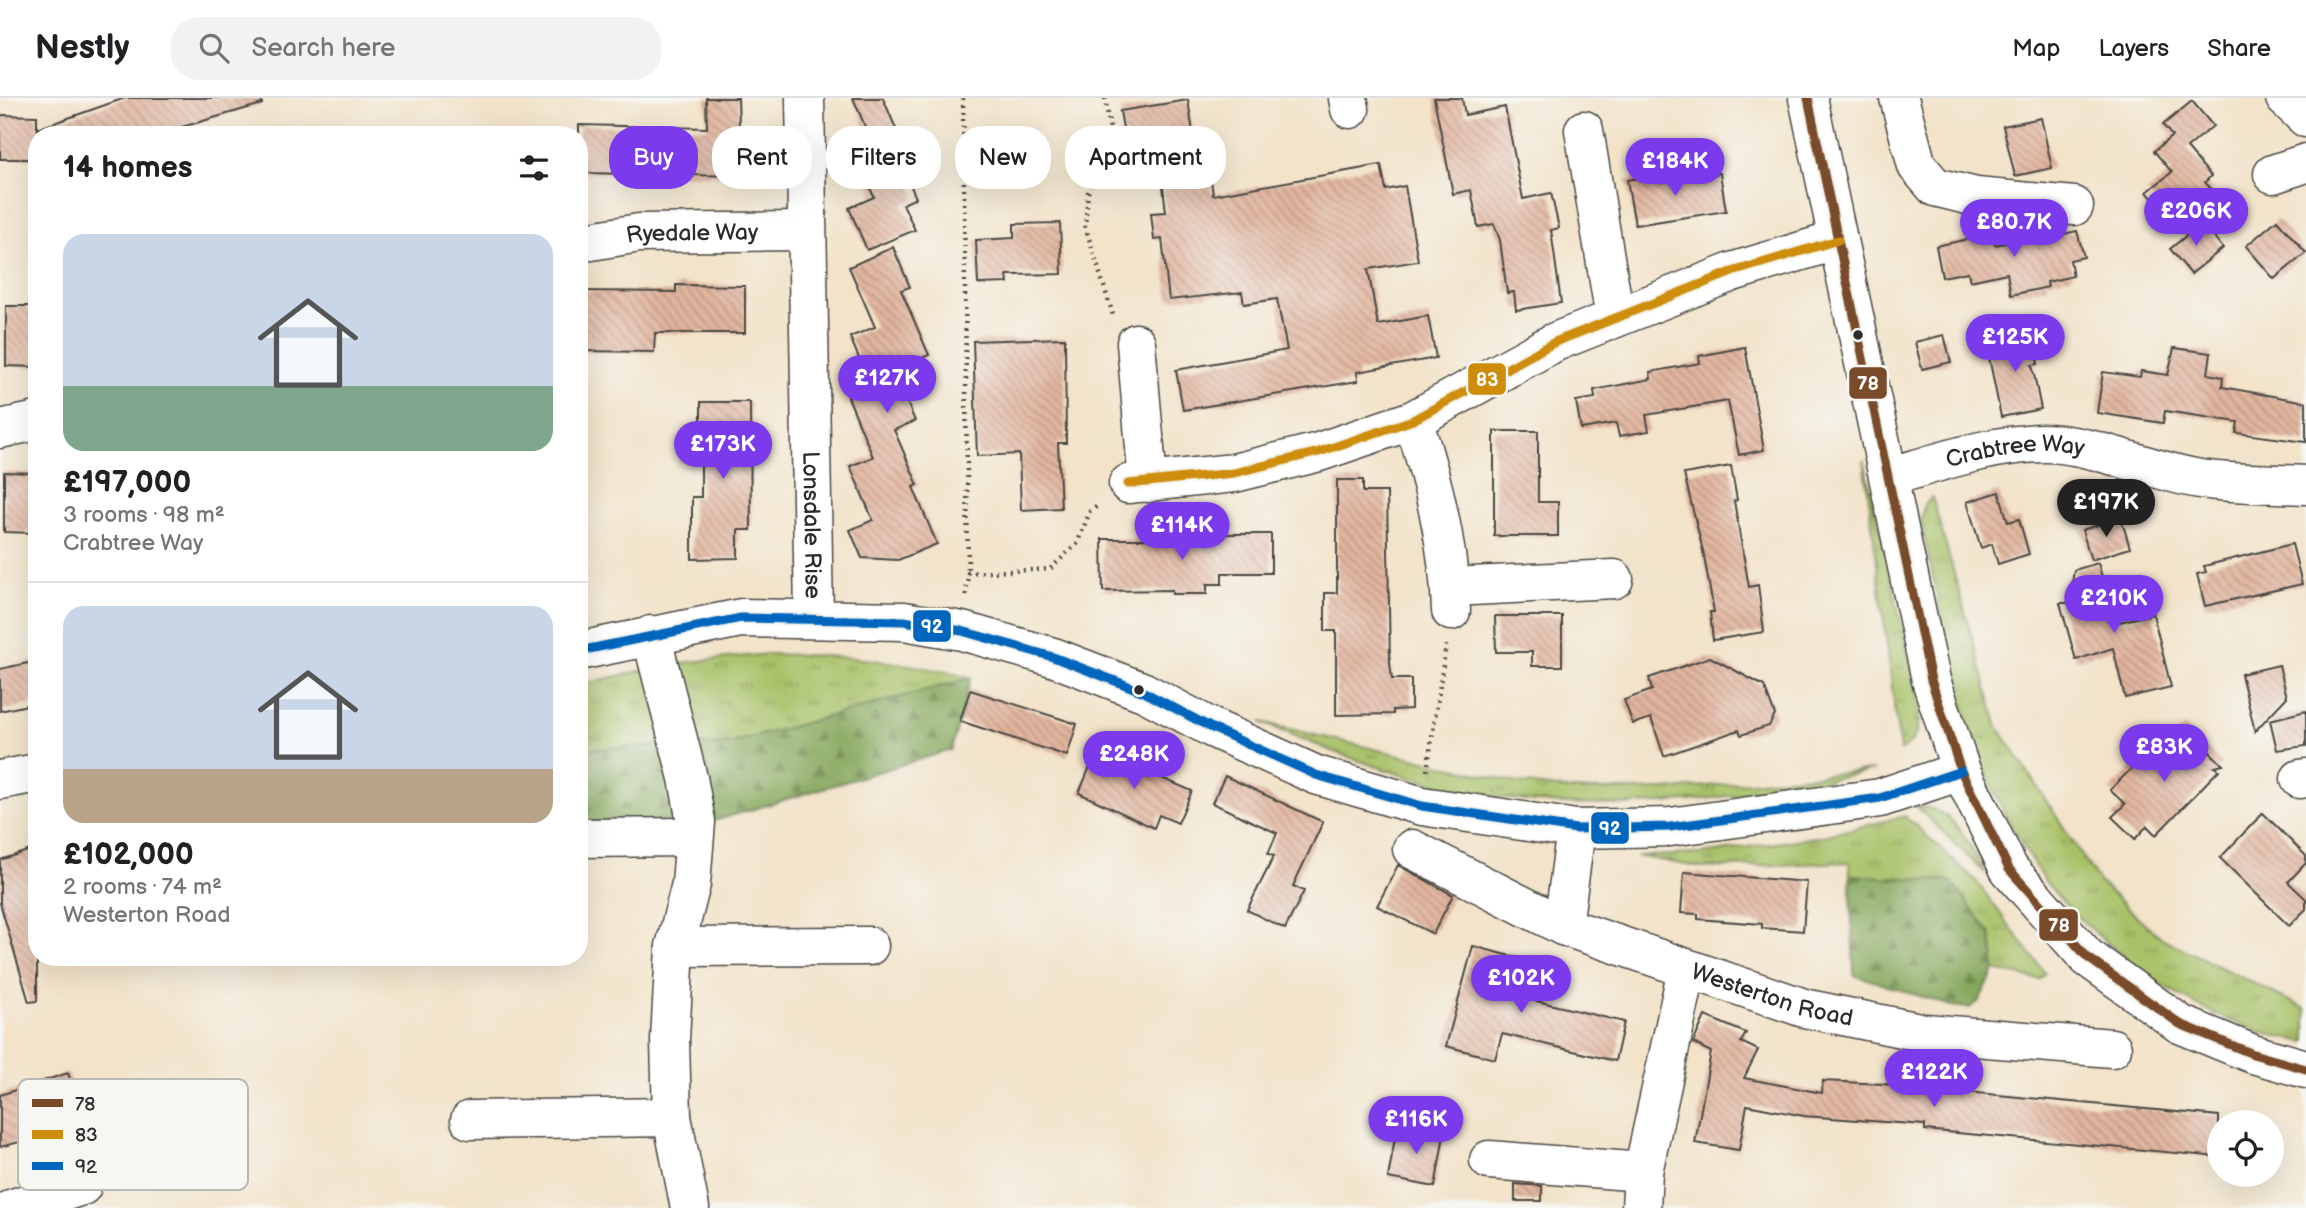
<!DOCTYPE html>
<html lang="en">
<head>
<meta charset="utf-8">
<style>
	:root { --surface:#fff; --page:#f2f2f2; --text:#202124; --muted:#757577; --line:#e0e0e0; --accent:#7c3aed }
	body { margin:0; font-family:"Balsamiq Sans",sans-serif; background:var(--page); color:var(--text); height:100vh; display:flex; flex-direction:column; font-size:26px; white-space:nowrap }
	* { box-sizing:border-box; margin:0 }
	p { font-size:23px; color:var(--muted) }
	.icon { flex:none; width:38px; height:38px; fill:none; stroke:currentColor; stroke-width:2; stroke-linecap:round; stroke-linejoin:round }
	.map { position:relative; flex:1; overflow:hidden }
	.panel { position:absolute; left:28px; top:28px; width:560px; height:840px; display:flex; flex-direction:column; background:var(--surface); border-radius:28px; box-shadow:0 7px 28px #0002 }
	.panel>* { flex:none }
	.guide { position:absolute; left:609px; top:28px; width:665px; height:63px; display:flex; gap:14px }
	.fabs { position:absolute; left:2207px; top:1012px; display:grid; gap:14px }
	.fabs a { display:grid; place-items:center; width:77px; height:77px; border-radius:50%; background:var(--surface); box-shadow:0 7px 28px #0002; font-size:35px }
	.price { position:absolute; translate:-50% -60px; padding:0 16px; border-radius:24px; background:var(--accent); color:#fff; font-size:23px; line-height:46px; filter:drop-shadow(0 2px 4px #0008) }
	.price::after { content:''; position:absolute; left:50%; top:42px; width:21px; height:16px; margin-left:-10px; background:inherit; clip-path:polygon(0 0,100% 0,50% 100%) }
	.price.current { background:#222; color:#fff }
	ul { padding:0; list-style:none }
	li { display:grid; align-content:center; gap:14px; height:371px; padding:0 35px }
	li+li { border-top:2px solid var(--line) }
	li span { display:grid; place-items:center; height:217px; border-radius:21px; color:#555 }
	li>.icon { margin-inline-start:auto }
	span .icon { width:126px; height:126px; fill:#fffc; stroke-width:1 }
	li b { font-size:30px }
	h2 { display:flex; justify-content:space-between; align-items:center; height:84px; padding:0 35px; font-size:30px }
	.chip { padding:0 24px; border-radius:28px; background:var(--surface); box-shadow:0 7px 28px #0002; font-size:24px; line-height:63px }
	.chip.current { background:var(--accent); color:#fff }
	header { display:flex; align-items:center; gap:42px; box-sizing:border-box; height:98px; padding:0 35px; background:var(--surface); border-bottom:2px solid var(--line) }
	header strong { font-size:33px }
	nav { display:flex; gap:38px; margin-inline-start:auto; font-size:24px }
	.search { width:490px; height:63px; background:var(--page); display:flex; align-items:center; gap:18px; box-sizing:border-box; padding:0 24px; border-radius:28px; color:var(--muted); font-size:26px }
	.map>svg:first-child { display:block }
	.grass { fill:url(#grass-tufts); stroke:#6a7649; stroke-width:2 }
	.forest { fill:url(#forest-firs); stroke:#586944; stroke-width:2 }
	.building { fill:url(#building-back-hatch) }
	.lines { fill:none; stroke-linecap:round; stroke-linejoin:round }
	.minor-casing { stroke:#494743; stroke-width:41 }
	.path { stroke:#494743; stroke-width:4.5; stroke-dasharray:2 5; stroke-linecap:butt }
	.minor { stroke:#fff; stroke-width:38 }
	.bus-1-casing { stroke:#f6f6f2; stroke-width:14 }
	.bus-2-casing { stroke:#f6f6f2; stroke-width:14 }
	.bus-3-casing { stroke:#f6f6f2; stroke-width:14 }
	.bus-1 { stroke:#7a4b2a; stroke-width:9 }
	.bus-2 { stroke:#ce8d09; stroke-width:9 }
	.bus-3 { stroke:#0065bd; stroke-width:9 }
	.bus-dot { fill:#2b2b2b; stroke:#f6f6f2; stroke-width:2.5 }
	.labels { text-anchor:middle; stroke-width:5; stroke-linejoin:round; paint-order:stroke }
	.street-label { font-size:23px; fill:#2b2b2b; stroke:#f6f6f2 }
	.key { fill:#f6f6f2; stroke:#b9b9b6; stroke-width:2 }
	.key-label { font-size:19px; fill:#2b2b2b }
	.line-badge { stroke:#f6f6f2; stroke-width:2.5 }
	.badge-label { font-size:19px; text-anchor:middle; font-weight:bold; fill:#fff }
</style>
</head>
<body>
<header>
<strong>Nestly</strong>
<div class="search"><svg class="icon" aria-label="search" viewBox="0 0 24 24"><circle cx="10" cy="10" r="6"/><path d="M15 15l6 6"/></svg>Search here</div>
<nav><a>Map</a><a>Layers</a><a>Share</a></nav>
</header>
<div class="map">
<svg width="2306" height="1110" viewBox="0 0 2306 1110">
	<defs>
		<pattern id="grass-tufts" width="24" height="20" patternUnits="userSpaceOnUse" patternTransform="scale(1.75)"><rect width="24" height="20" fill="#a8c167"/><path d="M3 7l-1-3M5 7V3M7 7l1-3M15 17l-1-3M17 17v-4M19 17l1-3" fill="none" stroke="#899d55"/></pattern>
		<pattern id="forest-firs" width="22" height="20" patternUnits="userSpaceOnUse" patternTransform="scale(1.75)"><rect width="22" height="20" fill="#86a75c"/><path d="M5 1l3.5 6h-7zM16 11l3.5 6h-7z" fill="#6e884c"/></pattern>
		<pattern id="building-back-hatch" width="6" height="6" patternUnits="userSpaceOnUse" patternTransform="scale(1.75)"><rect width="6" height="6" fill="#e2b59e"/><path d="M-1 5l2 2M0 0l6 6M5-1l2 2" fill="none" stroke="#b79381"/></pattern>
	</defs>
	<rect width="100%" height="100%" fill="#f6f6f2"/>
	<filter id="ink" filterUnits="userSpaceOnUse"><feTurbulence type="fractalNoise" baseFrequency=".0143" numOctaves="2"/><feDisplacementMap in="SourceGraphic" scale="14" xChannelSelector="R" yChannelSelector="G"/><feConvolveMatrix kernelMatrix="1 2 1 2 8 2 1 2 1" color-interpolation-filters="sRGB"/></filter>
	<filter id="wash" filterUnits="userSpaceOnUse"><feTurbulence type="fractalNoise" baseFrequency=".00686" numOctaves="4" result="noise"/><feDisplacementMap in="SourceGraphic" scale="28" xChannelSelector="R" yChannelSelector="G"/><feGaussianBlur stdDeviation="1.57" result="paint"/><feColorMatrix in="noise" values="0 0 0 0 0 0 0 0 0 0 0 0 0 0 0 0 0 1.4 0 .05"/><feComposite in="paint" operator="in"/></filter>
	<g filter="url(#wash)">
		<rect width="100%" height="100%" fill="#f2e3c9"/>
		<!-- grass -->
		<g class="grass">
			<path d="M1864 361 1918 599C1920 622 1921 641 1900 653Z"/>
			<path d="M1932 399 1998 629 2100 785 2161 840 2306 911V944C2246 935 2186 906 2138 870 2106 845 2075 819 2049 788 2040 778 2033 764 2026 753 1963 653 1946 536 1921 422L1924 408Z"/>
			<path d="M767 556C837 557 903 562 971 580L727 646 579 651V587L670 566Z"/>
			<path d="M1261 624 1513 684 1570 692H1665L1874 672C1755 698 1633 717 1510 701 1423 689 1341 658 1261 624Z"/>
			<path d="M1916 708C1957 711 1967 744 1985 775Z"/>
			<polygon points="1905,718 1975,782 2045,875 2039,882 1995,872 1991,837 1951,783 1850,777 1849,764 1703,770 1637,758 1701,756 1823,738"/>
		</g>
		<!-- forest -->
		<g class="forest">
			<polygon points="971,580 951,652 717,722 579,724 579,651 727,646"/>
			<polygon points="1850,777 1951,783 1991,837 1995,872 1978,904 1969,910 1951,908 1854,877"/>
		</g>
		<g id="blocks">
			<!-- building -->
			<g class="building">
				<polygon points="125,0 261,0 262,6 154,37 37,37 37,61 0,61 0,17 37,18 37,31"/>
				<polygon points="706,0 738,0 739,30 744,30 743,78 579,75 579,27 707,30"/>
				<polygon points="853,0 883,0 910,64 902,67 916,100 903,106 915,132 867,152 849,110 874,99 849,40 867,33"/>
				<polygon points="1434,0 1462,0 1465,17 1505,9 1523,101 1551,95 1559,130 1551,132 1561,205 1516,212 1514,194 1507,195 1500,142 1494,126 1478,129 1471,92 1453,96"/>
				<polygon points="1188,2 1199,74 1210,73 1213,97 1381,67 1386,92 1405,88 1418,163 1368,171 1378,227 1428,218 1436,260 1357,274 1358,283 1183,312 1176,272 1287,252 1277,201 1244,206 1242,194 1169,202 1162,141 1154,142 1151,115 1166,114 1157,37 1125,42 1120,13"/>
				<polygon points="2192,3 2213,28 2187,50 2211,78 2205,84 2212,92 2173,125 2147,94 2172,74 2154,53 2172,38 2163,27"/>
				<polygon points="2041,20 2052,70 2015,78 2003,28"/>
				<polygon points="1720,75 1726,113 1635,127 1627,82 1660,76 1661,84"/>
				<polygon points="2277,122 2306,155 2274,181 2246,148"/>
				<polygon points="1060,125 1062,176 1007,177 1008,185 978,186 976,142 1014,140 1014,126"/>
				<polygon points="2202,125 2223,150 2191,176 2170,151"/>
				<polygon points="2063,132 2064,136 2077,133 2084,159 2070,162 2073,178 2047,184 2048,189 2011,197 2007,175 1970,183 1968,174 1942,179 1936,148 1992,136 1995,147"/>
				<polygon points="893,149 910,189 901,192 929,257 893,272 915,323 894,332 918,387 913,389 937,446 898,462 862,460 850,432 873,422 850,368 873,359 848,299 871,289 850,239 875,229 849,169"/>
				<polygon points="676,187 745,188 745,235 655,235 654,254 579,253 580,193 676,194"/>
				<polygon points="6,208 37,208 37,269 6,268"/>
				<polygon points="2032,234 2038,266 2032,267 2041,311 2001,319 1986,244"/>
				<polygon points="1944,237 1951,264 1922,271 1915,244"/>
				<polygon points="1065,240 1066,345 1058,345 1061,410 1021,412 1019,356 977,358 973,243"/>
				<polygon points="1745,249 1764,352 1739,357 1728,303 1646,317 1649,333 1619,338 1616,325 1581,331 1576,303 1595,300 1594,292 1651,281 1650,274 1700,265 1699,258"/>
				<polygon points="2174,250 2211,255 2208,276 2223,279 2222,289 2306,304 2306,344 2236,335 2238,324 2165,313 2163,325 2097,315 2103,274 2140,279 2141,273 2168,277"/>
				<polygon points="701,304 750,304 751,432 738,432 738,460 692,461 692,399 701,399"/>
				<polygon points="1494,333 1538,333 1538,404 1558,404 1558,438 1494,438"/>
				<polygon points="1731,368 1737,402 1734,403 1749,489 1758,487 1764,534 1713,542 1710,514 1714,514 1703,453 1684,376"/>
				<polygon points="4,374 37,375 37,435 4,434"/>
				<polygon points="1337,382 1363,382 1363,394 1387,394 1390,565 1392,581 1411,581 1411,611 1393,612 1393,616 1336,617 1336,533 1325,533 1325,495 1337,495"/>
				<polygon points="1999,394 2008,424 2019,421 2029,456 1998,466 1992,446 1981,450 1967,404"/>
				<polygon points="2121,420 2130,450 2091,462 2082,432"/>
				<polygon points="1226,436 1271,436 1271,475 1222,475 1222,486 1207,486 1207,496 1172,496 1172,492 1103,493 1102,441 1172,441"/>
				<polygon points="2292,446 2302,486 2205,508 2197,476 2206,474 2204,468"/>
				<polygon points="2098,465 2115,525 2153,516 2171,589 2125,600 2113,550 2076,562 2060,505 2069,505 2074,472"/>
				<polygon points="1495,518 1562,518 1562,568 1532,568 1532,554 1496,554"/>
				<polygon points="1710,559 1764,588 1775,617 1769,628 1741,637 1739,632 1664,658 1651,620 1633,626 1624,602 1652,592 1649,580"/>
				<polygon points="37,563 37,605 0,613 0,571"/>
				<polygon points="2279,567 2287,599 2255,633 2241,576"/>
				<polygon points="970,592 1077,626 1067,658 960,623"/>
				<polygon points="2306,613 2306,648 2277,652 2270,622"/>
				<polygon points="2184,629 2223,667 2215,669 2219,672 2156,737 2147,728 2135,741 2112,719 2125,706 2110,692 2147,655 2153,661"/>
				<polygon points="1097,652 1192,693 1178,725 1159,717 1154,730 1079,695"/>
				<polygon points="1225,678 1323,724 1293,788 1304,793 1285,831 1247,812 1274,758 1268,756 1277,735 1212,705"/>
				<polygon points="2263,715 2306,758 2306,765 2288,784 2306,801 2306,811 2289,828 2220,760"/>
				<polygon points="37,750 37,903 29,904 0,805 0,762"/>
				<polygon points="1398,767 1453,797 1433,836 1377,808"/>
				<polygon points="1684,774 1807,784 1803,833 1762,830 1762,826 1698,821 1698,816 1681,815"/>
				<polygon points="1473,848 1522,861 1512,897 1624,924 1615,963 1502,936 1495,961 1446,948"/>
				<polygon points="1705,918 1746,935 1741,944 1758,952 1744,980 1822,995 1823,983 1883,986 2219,1018 2219,1059 1925,1032 1925,1027 1804,1018 1747,1007 1739,1052 1695,1045 1711,954 1693,945"/>
				<polygon points="68,975 82,1019 61,1025 63,1033 0,1049 0,997"/>
				<polygon points="1397,1028 1444,1037 1435,1089 1388,1080"/>
				<polygon points="1515,1086 1542,1088 1542,1103 1515,1103"/>
			</g>
		</g>
	</g>
	<g filter="url(#ink)">
		<use href="#blocks" fill-opacity="0" stroke="#494743" stroke-width="2"/>
		<g class="lines">
			<defs>
				<g id="minor">
					<path id="s1" d="M805 0 814 519"/>
					<polyline points="1348,0 1350,11"/>
					<polyline points="1808,0 1931,582 1961,673 2009,771 2087,859 2180,926 2253,956 2306,971"/>
					<polyline points="1899,0 1917,68 1935,89 1976,99 2074,108"/>
					<polyline points="2285,0 2306,20"/>
					<polyline points="1584,32 1615,220"/>
					<polyline points="2273,76 2306,65"/>
					<path id="s2" d="M579 145 639 135 805 133"/>
					<polyline points="1136,245 1148,385"/>
					<path d="M1413 322C1434 384 1449 447 1451 513"/>
					<polyline points="0,331 37,323"/>
					<path id="s3" d="M1889 379C1940 364 1990 346 2044 345 2092 345 2150 373 2200 381 2234 386 2271 385 2306 387"/>
					<polyline points="1128,386 1234,375 1319,354 1413,322 1555,244 1732,174 1838,142"/>
					<polyline points="1451,489 1614,481"/>
					<polyline points="651,537 688,680 696,724 691,786 675,849 670,942 672,1019 690,1110"/>
					<polyline points="579,553 741,520 904,523 962,533 1053,559 1144,594 1212,630 1316,677 1422,708 1576,731 1670,729 1880,700 1961,673"/>
					<polyline points="2300,681 2306,680"/>
					<polyline points="0,682 37,675"/>
					<polyline points="579,740 694,739"/>
					<path id="s4" d="M1412 751 1563 828 1804 910 1925 935 2112 950"/>
					<polyline points="1563,828 1576,731"/>
					<polyline points="675,849 869,848"/>
					<polyline points="470,1022 672,1019"/>
					<polyline points="1489,1062 1643,1074"/>
					<polyline points="13,1110 82,1088"/>
					<polyline points="1641,1110 1643,1074 1687,871"/>
				</g>
			</defs>
			<!-- minor casing -->
			<use href="#minor" class="minor-casing"/>
			<!-- path -->
			<g class="path">
				<polyline points="963,0 968,475"/>
				<polyline points="1105,0 1111,37 1098,65 1088,95 1085,128 1113,217"/>
				<polyline points="966,497 968,475 1050,471 1077,446 1090,413 1099,407"/>
				<polyline points="1427,673 1446,547"/>
			</g>
			<!-- minor -->
			<use href="#minor" class="minor"/>
			<defs>
				<polyline id="bus-1" points="1808,0 1931,582 1961,673 2009,771 2087,859 2180,926 2253,956 2306,971"/>
				<polyline id="bus-2" points="1128,386 1234,375 1319,354 1413,322 1555,244 1732,174 1838,142"/>
				<polyline id="bus-3" points="579,553 741,520 904,523 962,533 1053,559 1144,594 1212,630 1316,677 1422,708 1576,731 1670,729 1880,700 1961,673"/>
			</defs>
			<!-- bus-1 casing -->
			<use href="#bus-1" class="bus-1-casing"/>
			<!-- bus-2 casing -->
			<use href="#bus-2" class="bus-2-casing"/>
			<!-- bus-3 casing -->
			<use href="#bus-3" class="bus-3-casing"/>
			<!-- bus-1 -->
			<use href="#bus-1" class="bus-1"/>
			<!-- bus-2 -->
			<use href="#bus-2" class="bus-2"/>
			<!-- bus-3 -->
			<use href="#bus-3" class="bus-3"/>
		</g>
	</g>
	<!-- markers -->
	<g class="bus-dot">
		<circle cx="1858" cy="237" r="6"/>
		<circle cx="1139" cy="592" r="6"/>
	</g>
	<g class="labels">
		<!-- street labels -->
		<g class="street-label">
			<text dy="8" stroke="none"><textPath href="#s2" startOffset="114">Ryedale Way</textPath></text>
			<text dy="8" stroke="none"><textPath href="#s3" startOffset="130">Crabtree Way</textPath></text>
			<text dy="8" stroke="none"><textPath href="#s1" startOffset="427">Lonsdale Rise</textPath></text>
			<text dy="8" stroke="none"><textPath href="#s4" startOffset="390">Westerton Road</textPath></text>
		</g>
	</g>
	<!-- legend -->
	<rect x="18" y="981" width="230" height="111" rx="10" class="key"/>
	<rect x="32" y="1001" width="31" height="8" fill="#7a4b2a"/>
	<rect x="32" y="1032" width="31" height="9" fill="#ce8d09"/>
	<rect x="32" y="1064" width="31" height="8" fill="#0065bd"/>
	<g class="key-label">
		<text x="75" y="1012">78</text>
		<text x="75" y="1043">83</text>
		<text x="75" y="1075">92</text>
	</g>
	<g class="line-badge">
		<rect x="1467" y="264" width="40" height="34" rx="7" fill="#ce8d09"/>
		<rect x="1848" y="268" width="40" height="34" rx="7" fill="#7a4b2a"/>
		<rect x="912" y="511" width="40" height="34" rx="7" fill="#0065bd"/>
		<rect x="1590" y="713" width="40" height="34" rx="7" fill="#0065bd"/>
		<rect x="2038" y="810" width="41" height="34" rx="7" fill="#7a4b2a"/>
	</g>
	<g class="badge-label">
		<text x="1487" y="288">83</text>
		<text x="1868" y="292">78</text>
		<text x="932" y="535">92</text>
		<text x="1610" y="737">92</text>
		<text x="2059" y="834">78</text>
	</g>
</svg>
<div class="fabs">
<a><svg class="icon" aria-label="locate" viewBox="0 0 24 24"><circle cx="12" cy="12" r="6"/><path d="M12 2v4M12 18v4M2 12h4M18 12h4"/></svg></a>
</div>
<b class="price" style="left:1675px;top:100px">£184K</b>
<b class="price" style="left:2196px;top:150px">£206K</b>
<b class="price" style="left:2014px;top:161px">£80.7K</b>
<b class="price" style="left:2015px;top:276px">£125K</b>
<b class="price" style="left:887px;top:317px">£127K</b>
<b class="price" style="left:723px;top:383px">£173K</b>
<b class="price current" style="left:2106px;top:441px">£197K</b>
<b class="price" style="left:1182px;top:464px">£114K</b>
<b class="price" style="left:2114px;top:537px">£210K</b>
<b class="price" style="left:2164px;top:686px">£83K</b>
<b class="price" style="left:1134px;top:693px">£248K</b>
<b class="price" style="left:1521px;top:917px">£102K</b>
<b class="price" style="left:1934px;top:1011px">£122K</b>
<b class="price" style="left:1416px;top:1058px">£116K</b>
<div class="guide">
<a class="chip current">Buy</a>
<a class="chip">Rent</a>
<a class="chip">Filters</a>
<a class="chip">New</a>
<a class="chip">Apartment</a>
</div>
<section class="panel">
<h2>14 homes<svg class="icon" aria-label="filters" viewBox="0 0 24 24"><path d="M4 7h16M4 17h16"/><circle cx="9" cy="7" r="2"/><circle cx="15" cy="17" r="2"/></svg></h2>
<ul>
<li><span style="background:linear-gradient(#c9d6e8 70%,#7fa58c 0)"><svg class="icon" aria-label="home" viewBox="0 0 24 24"><path d="M3 11l9-7 9 7M6 9v11h12V9"/></svg></span><div><b>£197,000</b><p>3 rooms · 98 m²</p><p>Crabtree Way</p></div></li>
<li><span style="background:linear-gradient(#c9d6e8 75%,#b9a48a 0)"><svg class="icon" aria-label="home" viewBox="0 0 24 24"><path d="M3 11l9-7 9 7M6 9v11h12V9"/></svg></span><div><b>£102,000</b><p>2 rooms · 74 m²</p><p>Westerton Road</p></div></li>
</ul>
</section>
</div>
</body>
</html>
